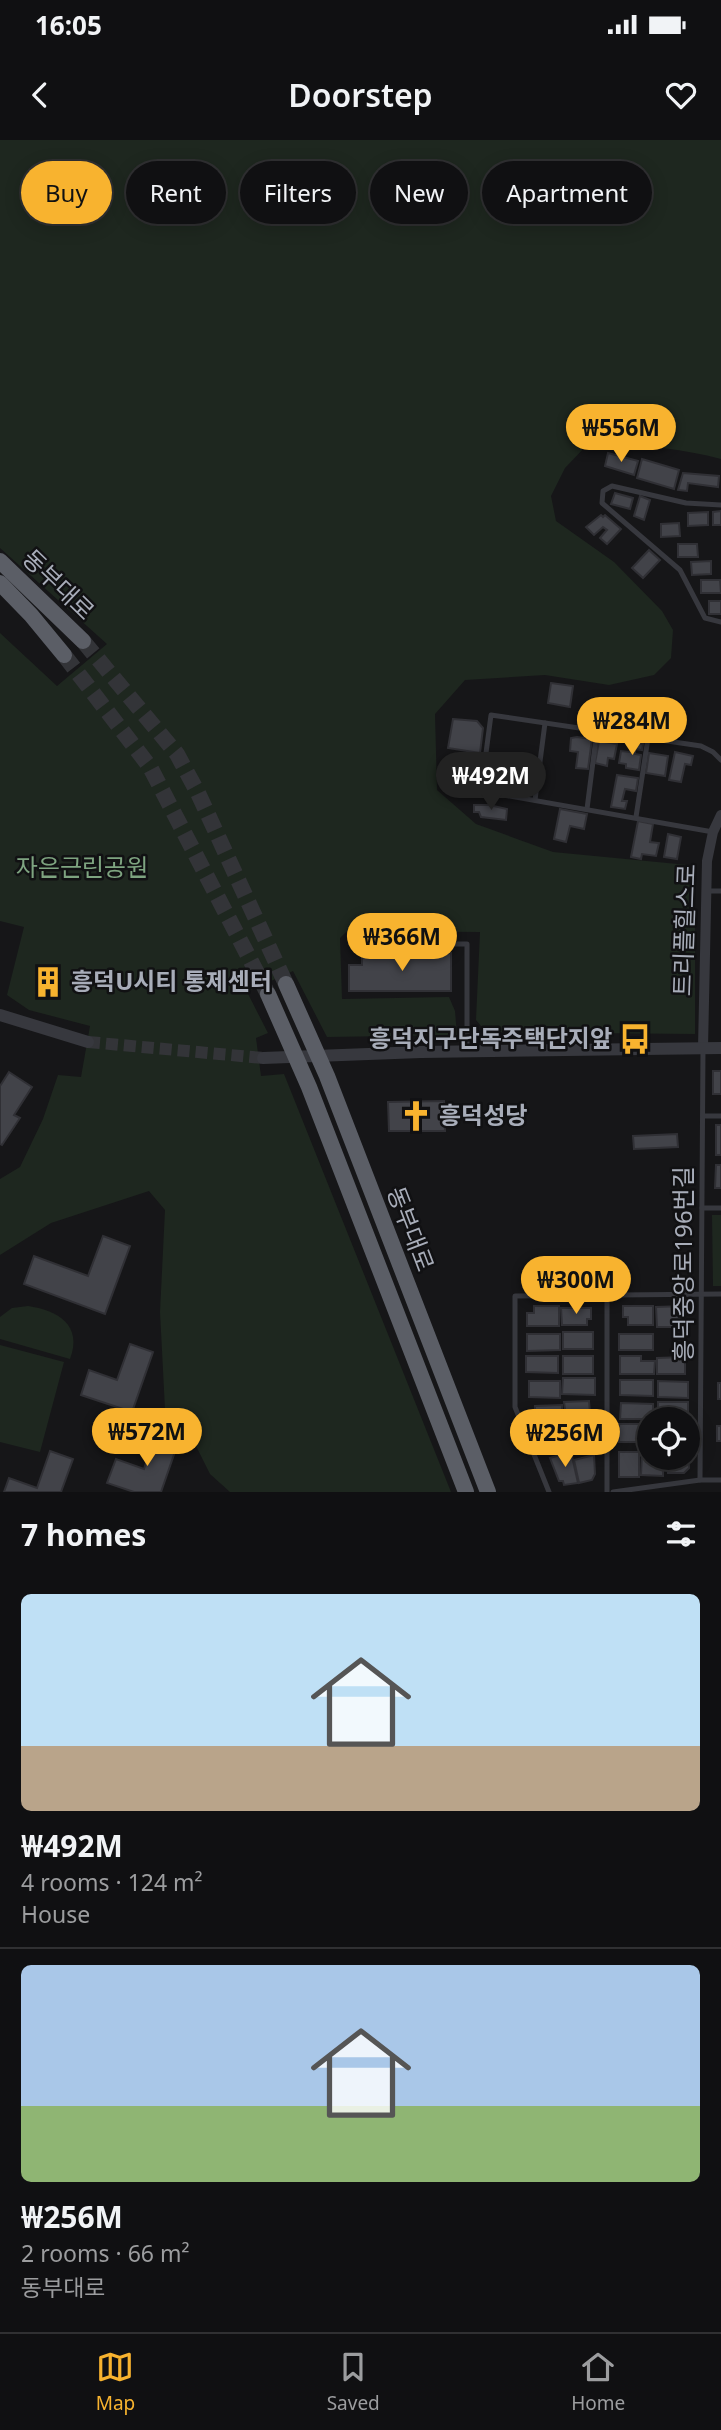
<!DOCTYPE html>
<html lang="en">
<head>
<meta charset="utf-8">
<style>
	:root { --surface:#101012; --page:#1e1e20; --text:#f1f3f6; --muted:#9c9d9f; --line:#303032; --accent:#f8b32f }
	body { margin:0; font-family:"Noto Sans","Noto Sans KR",sans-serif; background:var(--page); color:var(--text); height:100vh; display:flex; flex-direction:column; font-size:26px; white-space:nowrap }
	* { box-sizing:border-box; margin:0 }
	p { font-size:23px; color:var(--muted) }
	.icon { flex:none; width:38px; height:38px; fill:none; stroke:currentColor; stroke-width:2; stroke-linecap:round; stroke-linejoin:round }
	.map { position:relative; height:1352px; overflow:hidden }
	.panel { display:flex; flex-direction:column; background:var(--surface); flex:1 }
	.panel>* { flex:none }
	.guide { position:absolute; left:21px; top:21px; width:679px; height:63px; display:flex; gap:14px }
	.buttons { position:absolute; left:637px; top:1267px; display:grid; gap:14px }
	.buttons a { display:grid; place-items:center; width:63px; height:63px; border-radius:50%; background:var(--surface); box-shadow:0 4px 18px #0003,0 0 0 2px var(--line); font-size:35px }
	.price { position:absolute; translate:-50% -60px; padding:0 16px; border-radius:24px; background:var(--accent); color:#111; font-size:23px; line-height:46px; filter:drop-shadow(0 2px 4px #0008) }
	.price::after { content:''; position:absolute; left:50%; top:42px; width:21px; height:16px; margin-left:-10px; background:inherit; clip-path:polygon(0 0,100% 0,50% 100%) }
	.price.on { background:#222; color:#fff }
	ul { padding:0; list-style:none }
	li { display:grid; align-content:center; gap:14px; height:371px; padding:0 21px }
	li+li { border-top:2px solid var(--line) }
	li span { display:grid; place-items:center; height:217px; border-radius:10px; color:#555 }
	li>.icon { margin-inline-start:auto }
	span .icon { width:126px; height:126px; fill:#fffc; stroke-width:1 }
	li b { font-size:30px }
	h2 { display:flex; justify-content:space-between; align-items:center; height:84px; padding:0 21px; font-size:30px }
	.pill { padding:0 24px; border-radius:32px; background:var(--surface); box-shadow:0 4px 18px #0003,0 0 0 2px var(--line); font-size:24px; line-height:63px }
	.pill.on { background:var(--accent); color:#111 }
	.status { display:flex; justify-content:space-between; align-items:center; height:49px; padding:0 35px; background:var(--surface); direction:ltr }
	.status svg { height:19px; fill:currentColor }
	header { display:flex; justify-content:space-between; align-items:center; height:91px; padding:0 21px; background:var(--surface); font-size:32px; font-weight:600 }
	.menu { display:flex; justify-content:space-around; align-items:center; height:98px; border-top:2px solid var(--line); background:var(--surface); font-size:19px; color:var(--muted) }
	.menu a { display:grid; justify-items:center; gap:4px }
	.menu .on { color:var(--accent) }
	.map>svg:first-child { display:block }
	.green { fill:#1e271f }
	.building { fill:#424349; stroke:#303035; stroke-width:2 }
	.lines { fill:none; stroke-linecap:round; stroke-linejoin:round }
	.tertiary-tunnel { stroke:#333438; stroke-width:12; stroke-dasharray:12 6; stroke-linecap:butt }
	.trunk-tunnel { stroke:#333438; stroke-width:16; stroke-dasharray:16 8; stroke-linecap:butt }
	.service { stroke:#37383e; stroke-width:5 }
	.minor { stroke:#37383e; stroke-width:10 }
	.tertiary { stroke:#37383e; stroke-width:12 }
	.trunk { stroke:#5b5e66; stroke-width:16 }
	.labels { text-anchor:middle; stroke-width:5; stroke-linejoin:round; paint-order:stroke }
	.street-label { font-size:24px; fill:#a8adb9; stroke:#111113 }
	.park-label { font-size:24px; fill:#7ea480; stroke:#111113 }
	.poi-label { font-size:24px; font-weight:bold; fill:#a8adb9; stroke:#111113; text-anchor:start }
</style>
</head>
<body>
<div class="status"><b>16:05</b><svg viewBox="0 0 49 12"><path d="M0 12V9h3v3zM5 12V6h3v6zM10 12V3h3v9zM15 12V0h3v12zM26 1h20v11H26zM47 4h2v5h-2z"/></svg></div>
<header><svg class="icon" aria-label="back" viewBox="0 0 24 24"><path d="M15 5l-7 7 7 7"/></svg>Doorstep<svg class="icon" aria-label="heart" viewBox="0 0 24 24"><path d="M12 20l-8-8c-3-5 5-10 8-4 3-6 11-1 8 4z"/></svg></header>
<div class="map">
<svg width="721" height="1352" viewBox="0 0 721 1352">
	<rect width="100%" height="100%" fill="#161618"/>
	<!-- green -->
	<g class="green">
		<path d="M0 0H721V319C678 308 632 303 587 305L565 328 551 356 556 381 614 422 662 471 673 490 671 518 654 535 609 545 545 535 465 540 435 574 437 650 476 684 553 712 688 725 695 775V894L486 892 476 880 480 792 347 791 340 798 342 859 449 857 455 871 457 895 327 897 293 831 247 852 268 893 256 898 261 936 284 934 451 1352H230L210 1334 192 1298 165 1269 160 1172 165 1070 149 1051 51 1083 0 1115V1039L20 1027 43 979 58 935 81 937 90 886 29 870 7 855 24 787 0 781V493L57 546 107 504 0 408Z"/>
		<polygon points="712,1075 721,1075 721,1146 713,1146"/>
		<path d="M28 1166C57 1170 83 1185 70 1219L0 1199V1177L12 1168Z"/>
		<polygon points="0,1205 64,1222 40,1312 0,1302"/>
	</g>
	<!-- building -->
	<g class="building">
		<polygon points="608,313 638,321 634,335 605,326"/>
		<polygon points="642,319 679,330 674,349 637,338"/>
		<polygon points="683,333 719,336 718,347 688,343 687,351 678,350"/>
		<polygon points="615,353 633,358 630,369 611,364"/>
		<polygon points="640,356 650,360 644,380 634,376"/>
		<polygon points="721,371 721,385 713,385 713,372"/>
		<polygon points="708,372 708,385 688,386 688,373"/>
		<polygon points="601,375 603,377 605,375 621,389 607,404 600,398 607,390 603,387 594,395 586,387"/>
		<polygon points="679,383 680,396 661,397 661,384"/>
		<polygon points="678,404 697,404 698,417 678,417"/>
		<polygon points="649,410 660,420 643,438 632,428"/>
		<polygon points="711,421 711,434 692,435 691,422"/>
		<polygon points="701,440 720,440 721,453 701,453"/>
		<rect x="709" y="461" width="12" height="13"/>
		<polygon points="551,543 573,546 570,567 548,563"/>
		<polygon points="453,579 477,581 483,588 480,613 448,608"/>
		<polygon points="577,597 592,599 588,629 576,628 578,612 570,611 571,598"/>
		<polygon points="599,601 617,604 614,619 608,618 607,626 595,623"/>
		<polygon points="632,602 643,604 642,610 635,609 635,614 641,615 639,630 626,628 626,624 619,623 621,611 630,612"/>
		<polygon points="675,612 693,616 691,625 685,624 681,642 669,640"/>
		<polygon points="649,613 668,616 665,636 646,633"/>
		<polygon points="518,622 535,624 535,639 529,638 530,631 524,630 523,640 515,639"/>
		<polygon points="617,635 638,638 636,651 625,649 622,661 627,661 625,669 611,667"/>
		<polygon points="474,665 489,665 507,669 506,680 481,677 479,672 474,672"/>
		<polygon points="560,669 587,674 584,689 570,686 566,702 554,699"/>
		<polygon points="638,681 653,684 650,702 659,703 656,716 642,714 641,719 631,717"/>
		<polygon points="668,694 681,697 677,719 664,717"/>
		<polygon points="451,813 451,851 349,851 349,825 362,825 362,814"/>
		<polygon points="42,828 60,831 54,857 36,853"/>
		<rect x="713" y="931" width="8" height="23"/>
		<polygon points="9,932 32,947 14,975 20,978 2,1005 0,1004 0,946"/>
		<polygon points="444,961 445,991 389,991 388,962"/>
		<rect x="716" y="985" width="5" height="30"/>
		<polygon points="677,994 678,1007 634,1009 633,996"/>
		<polygon points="716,1025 721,1025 721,1048 715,1048"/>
		<polygon points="103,1096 130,1106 105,1174 24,1144 34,1116 88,1136"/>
		<polygon points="534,1166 559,1166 559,1186 527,1186 527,1173 534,1173"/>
		<polygon points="623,1166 653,1166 653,1185 628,1185 628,1177 623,1177"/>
		<polygon points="685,1166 685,1187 657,1187 656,1167"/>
		<polygon points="561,1168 591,1168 591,1179 587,1179 587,1185 562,1185"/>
		<rect x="563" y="1192" width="30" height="17"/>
		<polygon points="527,1194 560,1194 560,1210 527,1211"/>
		<rect x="619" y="1194" width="34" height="16"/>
		<polygon points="130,1204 153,1212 132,1272 81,1255 89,1230 117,1240"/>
		<polygon points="526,1216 558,1216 558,1233 526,1232"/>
		<rect x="563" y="1216" width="30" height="18"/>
		<polygon points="620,1216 641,1216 641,1221 655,1221 654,1234 620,1234"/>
		<polygon points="685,1217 685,1234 657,1234 657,1218"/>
		<polygon points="563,1238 595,1238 595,1255 562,1254"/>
		<polygon points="620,1240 653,1240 653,1256 620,1255"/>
		<polygon points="529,1241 560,1241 560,1258 529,1257"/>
		<polygon points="658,1241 688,1242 688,1258 658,1257"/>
		<rect x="718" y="1243" width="3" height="16"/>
		<polygon points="589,1261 590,1273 587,1273 587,1277 578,1278 579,1282 567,1283 564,1262"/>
		<rect x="658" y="1262" width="30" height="17"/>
		<polygon points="621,1263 653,1264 653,1279 620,1279"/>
		<polygon points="562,1265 562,1279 539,1282 539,1274 535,1274 535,1266"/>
		<rect x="619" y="1284" width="30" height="18"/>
		<polygon points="565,1286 569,1307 549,1312 540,1293"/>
		<rect x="717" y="1286" width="4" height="15"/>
		<polygon points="594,1287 594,1306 573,1310 569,1293"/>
		<polygon points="156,1292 179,1300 161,1352 134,1352 107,1343 116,1319 144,1329"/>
		<polygon points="50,1311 73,1319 61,1352 4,1352 9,1338 37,1348"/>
		<polygon points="688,1311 689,1328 684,1333 668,1333 667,1318 688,1318"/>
		<polygon points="571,1312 578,1343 564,1345 563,1341 559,1341 550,1318"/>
		<rect x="619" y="1312" width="20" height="25"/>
		<polygon points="642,1313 649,1313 649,1318 663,1318 663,1336 641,1335"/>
		<polygon points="594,1315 595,1334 592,1340 579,1343 574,1320"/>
	</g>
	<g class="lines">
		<!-- tertiary-tunnel -->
		<polyline class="tertiary-tunnel" points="88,902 263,918"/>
		<!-- trunk-tunnel -->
		<g class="trunk-tunnel">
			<polyline points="83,501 177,614 198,653 286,844"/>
			<polyline points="64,515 150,627 268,854"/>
		</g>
		<!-- service -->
		<g class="service">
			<polyline points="721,365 686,363 612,346 603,351 602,363 680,430 705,478 721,482"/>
			<polyline points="535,660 545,583"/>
			<polyline points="587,669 597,590"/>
			<polyline points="636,677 648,598"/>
			<polyline points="713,692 481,651 491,575 701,606 713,612 721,620"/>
			<polyline points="705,751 721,751"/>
			<polyline points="351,804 467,804 467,911"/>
			<polyline points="703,976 721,976"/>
			<polyline points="702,1068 721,1068"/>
			<polyline points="607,1155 607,1352"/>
			<polyline points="700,1340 703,909"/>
			<polyline points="549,1352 515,1267 515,1156 721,1154"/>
			<polyline points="613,1352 700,1340 721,1340"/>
		</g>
		<!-- minor -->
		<polyline class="minor" points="703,908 707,721 713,692 721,675"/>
		<!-- tertiary -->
		<g class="tertiary">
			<polyline points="0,875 88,902"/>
			<polyline points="263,918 421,912 721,908"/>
		</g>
		<!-- trunk -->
		<g class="trunk">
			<polyline points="0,421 83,501"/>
			<polyline points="0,443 31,475 64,515"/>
			<polyline points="286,844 327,936 488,1352"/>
			<polyline points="268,854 309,947 466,1352"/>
		</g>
	</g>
	<!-- icons -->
	<defs>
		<symbol id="building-bare" viewBox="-9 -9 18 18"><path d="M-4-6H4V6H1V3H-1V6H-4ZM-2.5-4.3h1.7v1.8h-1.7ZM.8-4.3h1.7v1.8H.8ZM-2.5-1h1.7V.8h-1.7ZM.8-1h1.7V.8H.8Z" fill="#f8b32f" stroke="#111113" stroke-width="2.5" paint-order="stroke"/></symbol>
		<symbol id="bus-bare" viewBox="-9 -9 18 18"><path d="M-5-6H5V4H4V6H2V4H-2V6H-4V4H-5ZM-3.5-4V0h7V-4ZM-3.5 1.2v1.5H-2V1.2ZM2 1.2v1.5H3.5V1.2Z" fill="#f8b32f" stroke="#111113" stroke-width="2.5" paint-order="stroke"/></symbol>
		<symbol id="church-bare" viewBox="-9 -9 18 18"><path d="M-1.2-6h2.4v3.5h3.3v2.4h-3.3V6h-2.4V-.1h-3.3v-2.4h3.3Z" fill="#f8b32f" stroke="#111113" stroke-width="2.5" paint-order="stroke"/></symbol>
	</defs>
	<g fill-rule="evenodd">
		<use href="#building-bare" x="26" y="820" width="44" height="44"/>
		<use href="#bus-bare" x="613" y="877" width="44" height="44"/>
		<use href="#church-bare" x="394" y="954" width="44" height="44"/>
	</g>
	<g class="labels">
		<!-- street labels -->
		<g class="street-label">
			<text transform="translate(58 445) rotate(44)" y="8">동부대로</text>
			<text transform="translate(685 790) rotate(-88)" y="8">트리플힐스로</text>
			<text transform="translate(410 1089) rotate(69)" y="8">동부대로</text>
			<text transform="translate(684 1124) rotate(-90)" y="8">흥덕중앙로196번길</text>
		</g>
		<!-- park labels -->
		<g class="park-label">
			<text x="82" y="736">자은근린공원</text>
		</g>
		<!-- poi labels -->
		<g class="poi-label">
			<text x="71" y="850">흥덕U시티 통제센터</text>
			<text x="612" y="907" text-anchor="end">흥덕지구단독주택단지앞</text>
			<text x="439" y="984">흥덕성당</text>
		</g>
	</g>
</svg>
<div class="buttons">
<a><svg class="icon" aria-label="locate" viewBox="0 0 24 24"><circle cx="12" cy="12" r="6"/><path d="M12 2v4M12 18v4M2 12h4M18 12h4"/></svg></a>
</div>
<b class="price" style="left:621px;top:324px">₩556M</b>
<b class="price" style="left:632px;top:617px">₩284M</b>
<b class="price on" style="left:491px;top:672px">₩492M</b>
<b class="price" style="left:402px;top:833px">₩366M</b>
<b class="price" style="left:576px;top:1176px">₩300M</b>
<b class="price" style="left:147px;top:1328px">₩572M</b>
<b class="price" style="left:565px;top:1329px">₩256M</b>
<div class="guide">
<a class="pill on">Buy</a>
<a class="pill">Rent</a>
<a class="pill">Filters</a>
<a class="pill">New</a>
<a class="pill">Apartment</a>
</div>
</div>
<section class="panel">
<h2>7 homes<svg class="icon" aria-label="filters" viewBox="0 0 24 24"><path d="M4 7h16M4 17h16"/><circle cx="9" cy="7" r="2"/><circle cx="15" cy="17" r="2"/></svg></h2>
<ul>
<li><span style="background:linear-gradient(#bfe0f5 70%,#b9a48a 0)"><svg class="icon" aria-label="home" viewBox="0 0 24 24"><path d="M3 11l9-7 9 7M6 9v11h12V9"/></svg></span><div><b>₩492M</b><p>4 rooms · 124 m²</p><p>House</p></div></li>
<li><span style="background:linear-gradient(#a9c7e8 65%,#8fb573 0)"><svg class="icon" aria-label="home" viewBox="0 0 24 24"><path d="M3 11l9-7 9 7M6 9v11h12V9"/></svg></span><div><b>₩256M</b><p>2 rooms · 66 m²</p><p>동부대로</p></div></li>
</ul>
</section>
<nav class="menu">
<a class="on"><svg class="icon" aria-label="map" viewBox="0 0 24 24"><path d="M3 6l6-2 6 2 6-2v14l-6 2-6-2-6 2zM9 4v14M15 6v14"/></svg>Map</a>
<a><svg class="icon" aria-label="saved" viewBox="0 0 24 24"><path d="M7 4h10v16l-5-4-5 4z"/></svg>Saved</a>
<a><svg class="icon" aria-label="home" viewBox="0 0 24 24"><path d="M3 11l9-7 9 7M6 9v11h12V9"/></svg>Home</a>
</nav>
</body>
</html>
